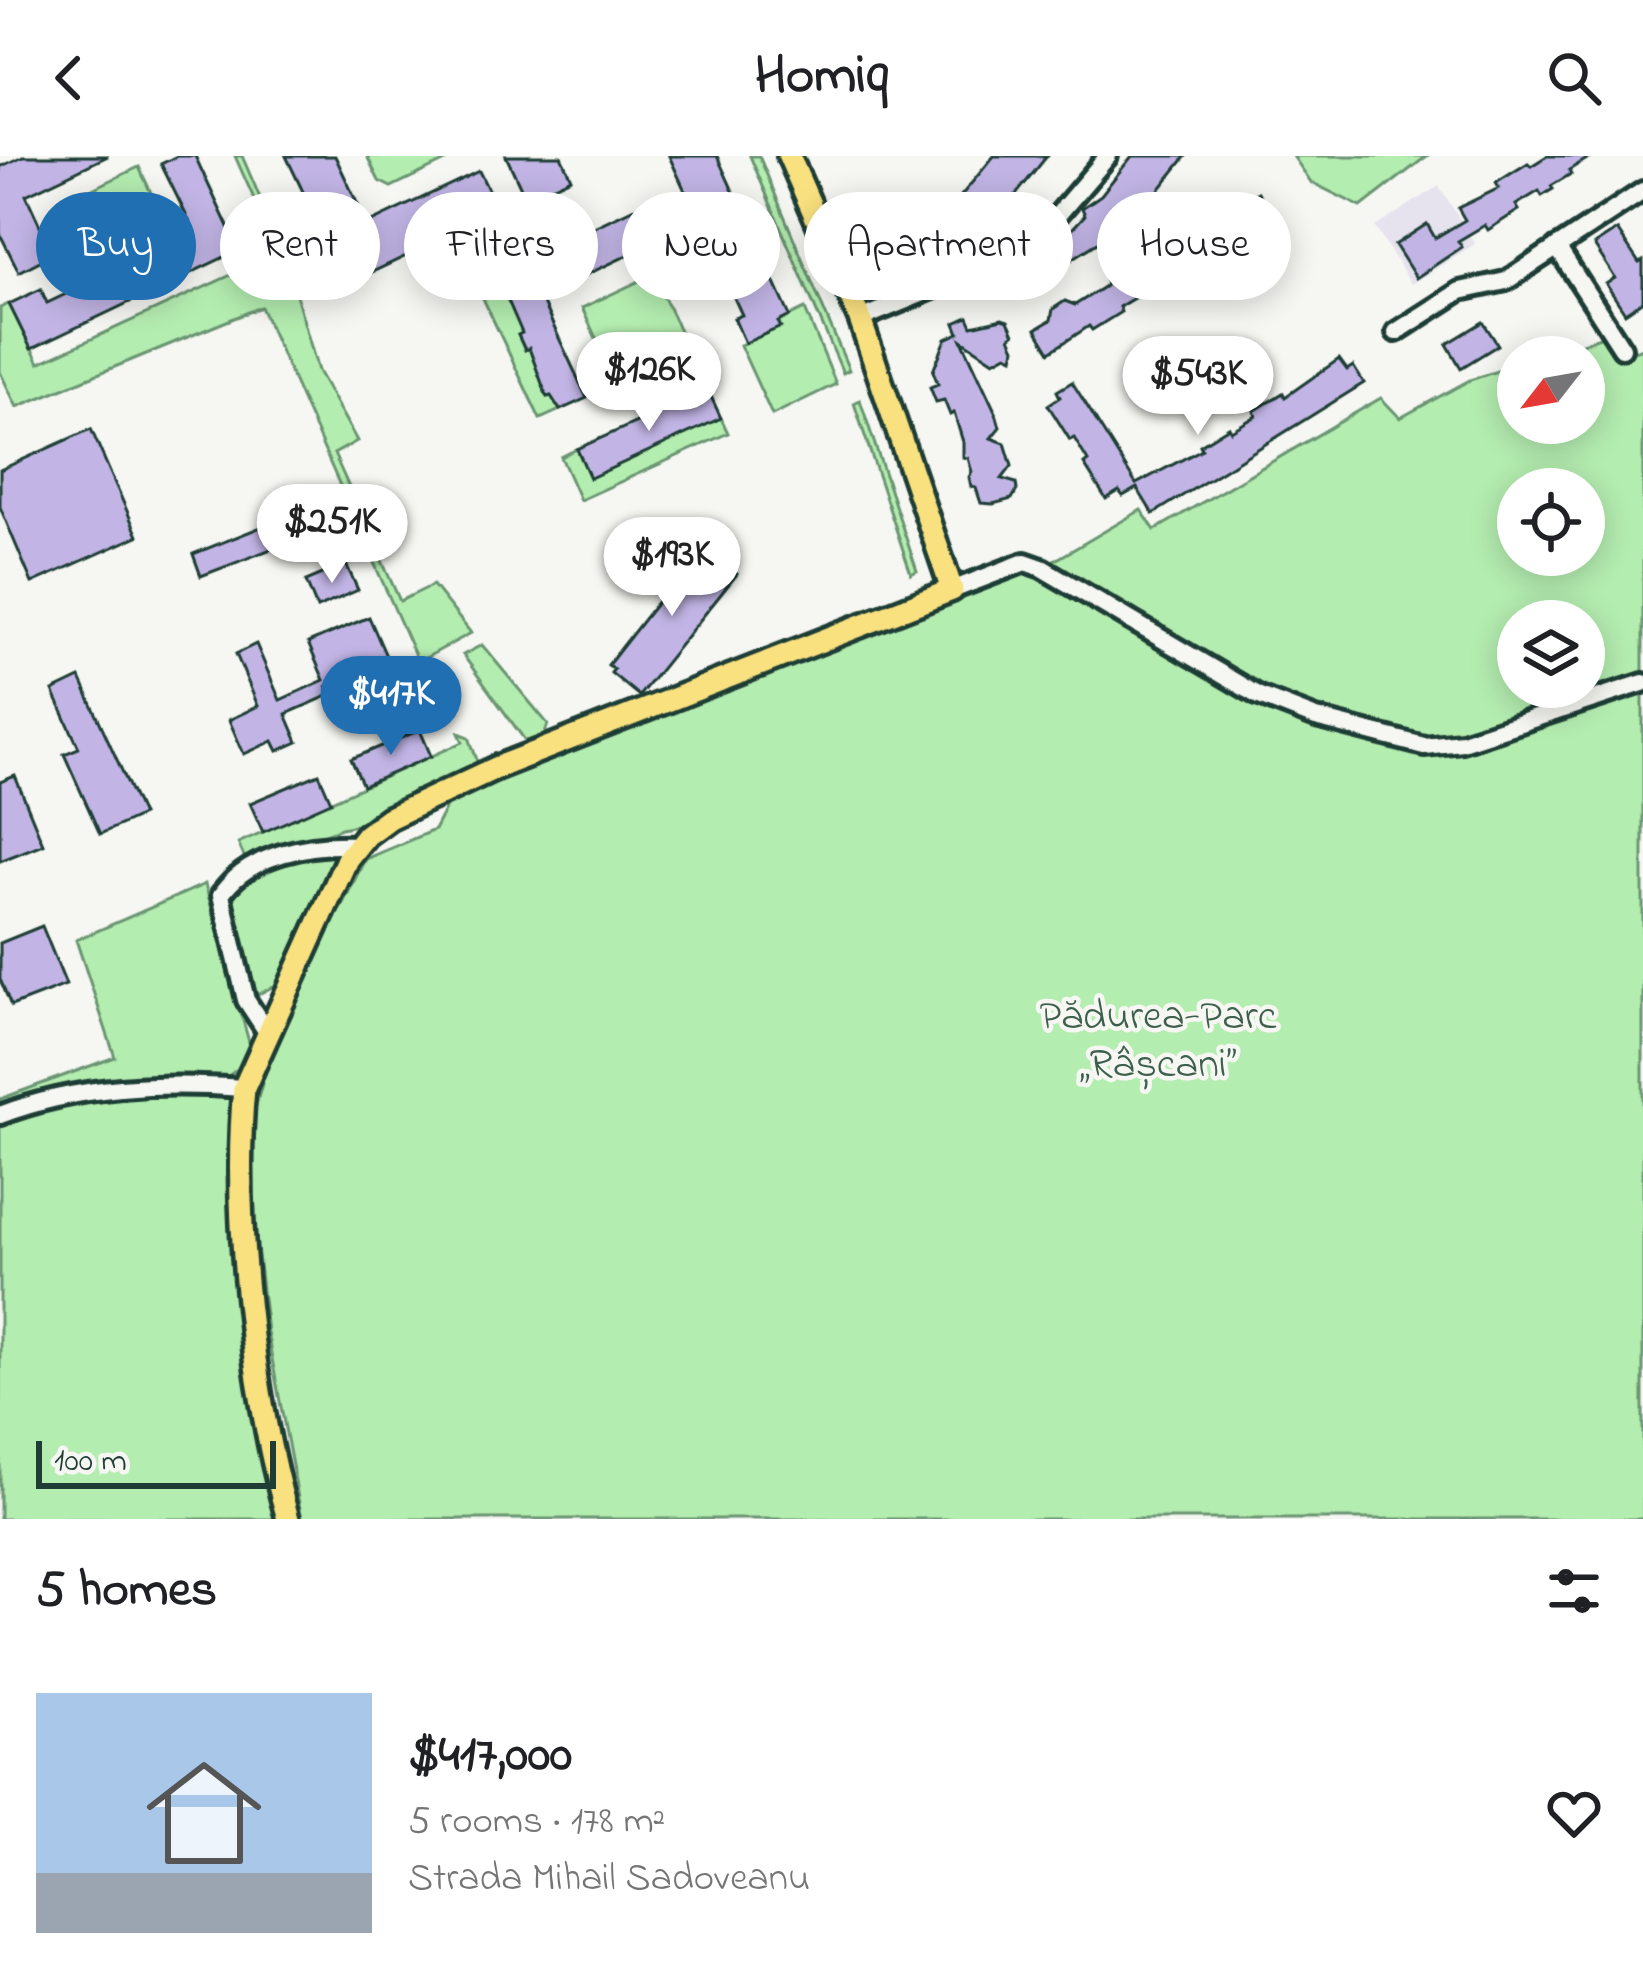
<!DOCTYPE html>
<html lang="en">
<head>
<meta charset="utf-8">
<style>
	:root { --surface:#fff; --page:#f6f6f6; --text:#202124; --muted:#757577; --accent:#1f6fb2 }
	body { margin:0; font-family:"Indie Flower",sans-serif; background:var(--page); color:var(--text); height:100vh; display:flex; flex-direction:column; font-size:45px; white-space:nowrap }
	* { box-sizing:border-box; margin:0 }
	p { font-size:39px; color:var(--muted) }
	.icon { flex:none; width:66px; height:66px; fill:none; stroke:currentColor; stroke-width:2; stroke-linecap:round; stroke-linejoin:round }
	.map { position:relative; height:1363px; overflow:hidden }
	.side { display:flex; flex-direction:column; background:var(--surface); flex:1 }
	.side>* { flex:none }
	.banner { position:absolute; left:36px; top:36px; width:1572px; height:108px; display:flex; gap:24px }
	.needle { width:78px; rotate:239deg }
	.buttons { position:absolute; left:1497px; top:180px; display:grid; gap:24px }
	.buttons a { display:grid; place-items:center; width:108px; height:108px; border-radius:50%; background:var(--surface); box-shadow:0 6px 30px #0003; font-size:60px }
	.scale { position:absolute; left:36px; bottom:30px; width:240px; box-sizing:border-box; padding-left:12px; border:6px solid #1f3d34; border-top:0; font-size:33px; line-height:42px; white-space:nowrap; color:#1f3d34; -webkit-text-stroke:9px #f6f6f2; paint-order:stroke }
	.price { position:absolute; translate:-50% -102px; padding:0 27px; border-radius:42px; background:#fff; color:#222; font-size:39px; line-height:78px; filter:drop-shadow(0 3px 6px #0008) }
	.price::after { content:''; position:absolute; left:50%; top:72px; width:36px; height:27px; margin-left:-18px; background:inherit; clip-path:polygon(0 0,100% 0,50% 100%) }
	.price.selected { background:var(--accent); color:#fff }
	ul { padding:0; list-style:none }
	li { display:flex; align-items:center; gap:36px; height:300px; padding:0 36px }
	li span { display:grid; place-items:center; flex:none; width:336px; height:240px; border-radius:0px; color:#555 }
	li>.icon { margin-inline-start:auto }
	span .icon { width:144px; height:144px; fill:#fffc; stroke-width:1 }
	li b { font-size:51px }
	h2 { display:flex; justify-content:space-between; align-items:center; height:144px; padding:0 36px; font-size:51px }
	.tag { padding:0 42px; border-radius:54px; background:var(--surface); box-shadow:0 6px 30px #0003; font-size:42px; line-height:108px }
	.tag.selected { background:var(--accent); color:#fff }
	header { display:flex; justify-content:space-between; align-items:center; height:156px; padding:0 36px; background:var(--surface); font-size:54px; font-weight:700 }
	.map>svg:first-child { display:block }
	.built { fill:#e6e2ee }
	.green { fill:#b4edb0; stroke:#6a9572; stroke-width:3; fill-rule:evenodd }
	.building { fill:#c2b5e6; stroke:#1f3d34; stroke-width:3 }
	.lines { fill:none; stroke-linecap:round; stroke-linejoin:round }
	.minor-casing { stroke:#1f3d34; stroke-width:26 }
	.major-casing { stroke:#1f3d34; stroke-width:30 }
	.minor { stroke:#f6f6f2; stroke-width:16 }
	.major { stroke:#fae180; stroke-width:21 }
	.labels { text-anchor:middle; stroke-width:9; stroke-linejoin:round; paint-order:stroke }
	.park-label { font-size:42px; fill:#3d604d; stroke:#f6f6f2 }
</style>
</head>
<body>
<header><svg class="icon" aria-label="back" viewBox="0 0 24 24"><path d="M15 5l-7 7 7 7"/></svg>Homiq<svg class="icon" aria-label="search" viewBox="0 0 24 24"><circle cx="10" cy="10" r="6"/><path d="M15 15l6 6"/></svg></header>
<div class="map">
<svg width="1643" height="1363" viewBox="0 0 1643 1363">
	<rect width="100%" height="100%" fill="#f6f6f2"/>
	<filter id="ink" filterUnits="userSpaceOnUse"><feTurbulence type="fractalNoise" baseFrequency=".00833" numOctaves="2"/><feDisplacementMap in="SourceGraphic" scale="24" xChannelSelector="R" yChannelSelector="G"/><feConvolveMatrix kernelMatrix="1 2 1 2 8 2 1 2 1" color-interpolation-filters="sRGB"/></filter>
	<g filter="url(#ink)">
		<!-- built -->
		<polygon class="built" points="1439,30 1475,88 1411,128 1375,71"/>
		<!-- green -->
		<g class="green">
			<polygon points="235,0 242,0 285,100 318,215 357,285 334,298 400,445 433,429 471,477 418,506 261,151 17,251 0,216 0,152 9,148 39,207 257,107 259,54"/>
			<polygon points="367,0 456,0 391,31 379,25"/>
			<polygon points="750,0 759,0 849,214 843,217"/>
			<polygon points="1293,0 1427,0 1361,51 1311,26"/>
			<polygon points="139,11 166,69 79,109 52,52"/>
			<polygon points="492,108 499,125 495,127 501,141 506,140 519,166 522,177 518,179 524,193 529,192 547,241 551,240 560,254 540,263 471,117"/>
			<polygon points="646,122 655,122 699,215 627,249 582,152"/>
			<polygon points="805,153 836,228 772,259 740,189 780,171 778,166"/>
			<path d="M1603 180 1611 195 1620 199 1643 192V1363H302L267 1176 253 1057 251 966 274 886 365 703 434 674 449 645 1059 402 1141 354 1155 374 1381 242 1400 262 1470 224 1518 208V267H1584V201H1539ZM1518 333H1584V399H1518ZM1518 465H1584V531H1518Z"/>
			<polygon points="860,244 917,415 911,418 854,247"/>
			<polygon points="721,262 728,277 580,344 561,301 577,293 591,321"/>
			<polygon points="482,489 548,568 543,583 534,587 524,583 463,499"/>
			<polygon points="459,577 469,581 477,604 472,617 367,667 341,672 248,709 238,687 463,586"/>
			<path d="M320 692 330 697 333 704 278 828 257 839 247 830 227 744C247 713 287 704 320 692Z"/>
			<polygon points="205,728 251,893 243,909 227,921 92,925 54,931 0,952 0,943 115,901 76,784"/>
			<path d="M212 935 230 941C237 968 228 996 229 1024 235 1137 247 1253 275 1363H0V967L99 939Z"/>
		</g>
		<!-- building -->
		<g class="building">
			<polygon points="23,0 108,0 26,39 53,98 19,116 0,78 0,11"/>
			<polygon points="177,0 195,0 239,94 31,193 9,148 41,133 47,147 195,77 161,8"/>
			<polygon points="286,0 335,0 367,68 479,15 499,56 347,128"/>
			<polygon points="506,0 561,0 571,22 526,43"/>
			<polygon points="669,0 717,0 790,160 778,166 781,171 745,187 734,162 742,159"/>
			<polygon points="994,0 1047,0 983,80 950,53"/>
			<polygon points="1132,0 1186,0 1155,39 1143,50 1139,47 1126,65 1127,68 1061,110 1049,102 1052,99 1048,93 1059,87 1085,59 1082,52 1101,39"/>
			<polygon points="1547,0 1592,0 1569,14 1571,18 1551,30 1553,33 1542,40 1539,35 1516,49 1519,54 1488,74 1485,69 1458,85 1462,91 1416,122 1395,89 1427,68 1435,82 1465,64 1458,52 1499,32 1496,27 1528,7 1531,10"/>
			<polygon points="1258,36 1271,59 1203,104 1201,101 1176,116 1179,120 1147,140 1144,136 1119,151 1121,156 1092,174 1089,170 1050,196 1036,173 1051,164 1053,153 1065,145 1075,149 1105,130 1107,119 1119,112 1121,115 1127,112 1129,116 1163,96 1160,91 1167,87 1165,84 1178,76 1186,80 1216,62 1218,51 1232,43 1240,46"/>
			<polygon points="641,49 656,72 653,73 658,85 575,124 560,101 563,99 558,88"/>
			<polygon points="1617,74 1639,107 1643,105 1643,145 1625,157 1606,128 1615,122 1594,89"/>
			<polygon points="519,96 587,242 560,254 551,240 547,241 529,192 525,194 518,179 522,177 506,140 502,142 495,127 499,125 492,108"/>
			<polygon points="968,161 972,170 1002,163 1008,165 1014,178 1010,181 1015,192 1013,201 1007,198 994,205 962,184 996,257 1000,271 991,282 1005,287 1012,310 1002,323 1016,327 1017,334 1012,343 993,348 981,347 976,332 971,331 969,321 972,316 968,302 963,301 963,286 954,257 950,259 944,244 936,246 930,231 938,228 933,215 946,183 959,177 955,167"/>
			<polygon points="1483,166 1498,189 1461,212 1447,188"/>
			<polygon points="1339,203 1347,214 1353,210 1364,227 1153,358 1137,332 1123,340 1119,335 1106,343 1084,308 1088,305 1074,282 1070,284 1048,249 1060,241 1057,235 1072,226 1136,328 1202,293 1200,289 1229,271 1231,275 1256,260 1254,255 1283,237 1285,241"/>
			<polygon points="708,234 721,262 590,322 577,293"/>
			<polygon points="91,273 138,380 32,427 0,351 0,314"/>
			<polygon points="294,358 303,381 201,420 193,398"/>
			<polygon points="702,389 733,409 731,412 737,418 639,540 611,517 614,513 608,509"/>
			<polygon points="346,408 358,434 317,452 306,425"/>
			<polygon points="369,461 389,507 328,533 326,529 330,539 286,558 298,586 278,595 273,585 244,598 229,564 258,550 236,498 256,488 280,544 324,524 308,487"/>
			<polygon points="80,522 142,659 100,678 64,598 79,592 53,535"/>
			<polygon points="420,574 431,600 363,630 351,603"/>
			<polygon points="319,618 331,646 263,676 250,647"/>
			<polygon points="15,620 43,688 0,705 0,626"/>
			<polygon points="42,770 66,829 11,850 0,823 0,787"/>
		</g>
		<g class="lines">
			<defs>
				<g id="minor">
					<polyline points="1557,91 1622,192"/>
					<polyline points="860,163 1028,94 1108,0"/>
					<polyline points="1396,176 1460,135 1506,125 1643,35"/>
					<polyline points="952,434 1025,406 1042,412 1257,539 1316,562 1424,590 1462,586 1643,527"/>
					<path d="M267 876 246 844 221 739C249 697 312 687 358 689"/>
					<path d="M0 959C79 929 161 926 244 932"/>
				</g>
				<path id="major" d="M288 1363C253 1240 232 1059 244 932L347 703 366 679 389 662 498 611 952 434 860 163 789 0"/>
			</defs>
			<!-- minor casing -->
			<use href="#minor" class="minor-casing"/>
			<!-- major casing -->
			<use href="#major" class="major-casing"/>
			<!-- minor -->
			<use href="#minor" class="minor"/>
			<!-- major -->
			<use href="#major" class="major"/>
		</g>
	</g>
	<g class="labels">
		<!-- park labels -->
		<g class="park-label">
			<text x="1158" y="872">Pădurea-Parc<tspan x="1158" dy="48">„Râșcani”</tspan></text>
		</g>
	</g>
</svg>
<div class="buttons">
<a><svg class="needle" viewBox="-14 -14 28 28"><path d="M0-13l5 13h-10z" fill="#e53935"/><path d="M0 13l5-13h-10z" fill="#757577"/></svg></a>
<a><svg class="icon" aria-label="locate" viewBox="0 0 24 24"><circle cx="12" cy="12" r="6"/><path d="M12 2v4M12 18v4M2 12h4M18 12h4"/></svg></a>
<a><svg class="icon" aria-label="layers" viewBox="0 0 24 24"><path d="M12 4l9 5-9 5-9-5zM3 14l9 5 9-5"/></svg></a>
</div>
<div class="scale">100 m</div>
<b class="price" style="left:649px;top:278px">$126K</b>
<b class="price" style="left:1198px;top:282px">$543K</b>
<b class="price" style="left:332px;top:430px">$251K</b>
<b class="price" style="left:672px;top:463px">$193K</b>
<b class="price selected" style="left:391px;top:602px">$417K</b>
<div class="banner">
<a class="tag selected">Buy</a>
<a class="tag">Rent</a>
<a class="tag">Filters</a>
<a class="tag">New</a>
<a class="tag">Apartment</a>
<a class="tag">House</a>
</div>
</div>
<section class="side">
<h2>5 homes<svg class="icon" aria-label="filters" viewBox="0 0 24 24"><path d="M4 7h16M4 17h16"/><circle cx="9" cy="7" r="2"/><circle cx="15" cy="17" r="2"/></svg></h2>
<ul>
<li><span style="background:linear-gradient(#a9c7e8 75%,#9aa5b1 0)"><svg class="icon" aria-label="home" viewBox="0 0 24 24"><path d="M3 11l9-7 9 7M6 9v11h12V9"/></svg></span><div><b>$417,000</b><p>5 rooms · 178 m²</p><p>Strada Mihail Sadoveanu</p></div><svg class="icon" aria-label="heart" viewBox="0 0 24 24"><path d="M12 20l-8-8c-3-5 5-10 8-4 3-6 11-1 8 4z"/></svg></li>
</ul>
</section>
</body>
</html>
